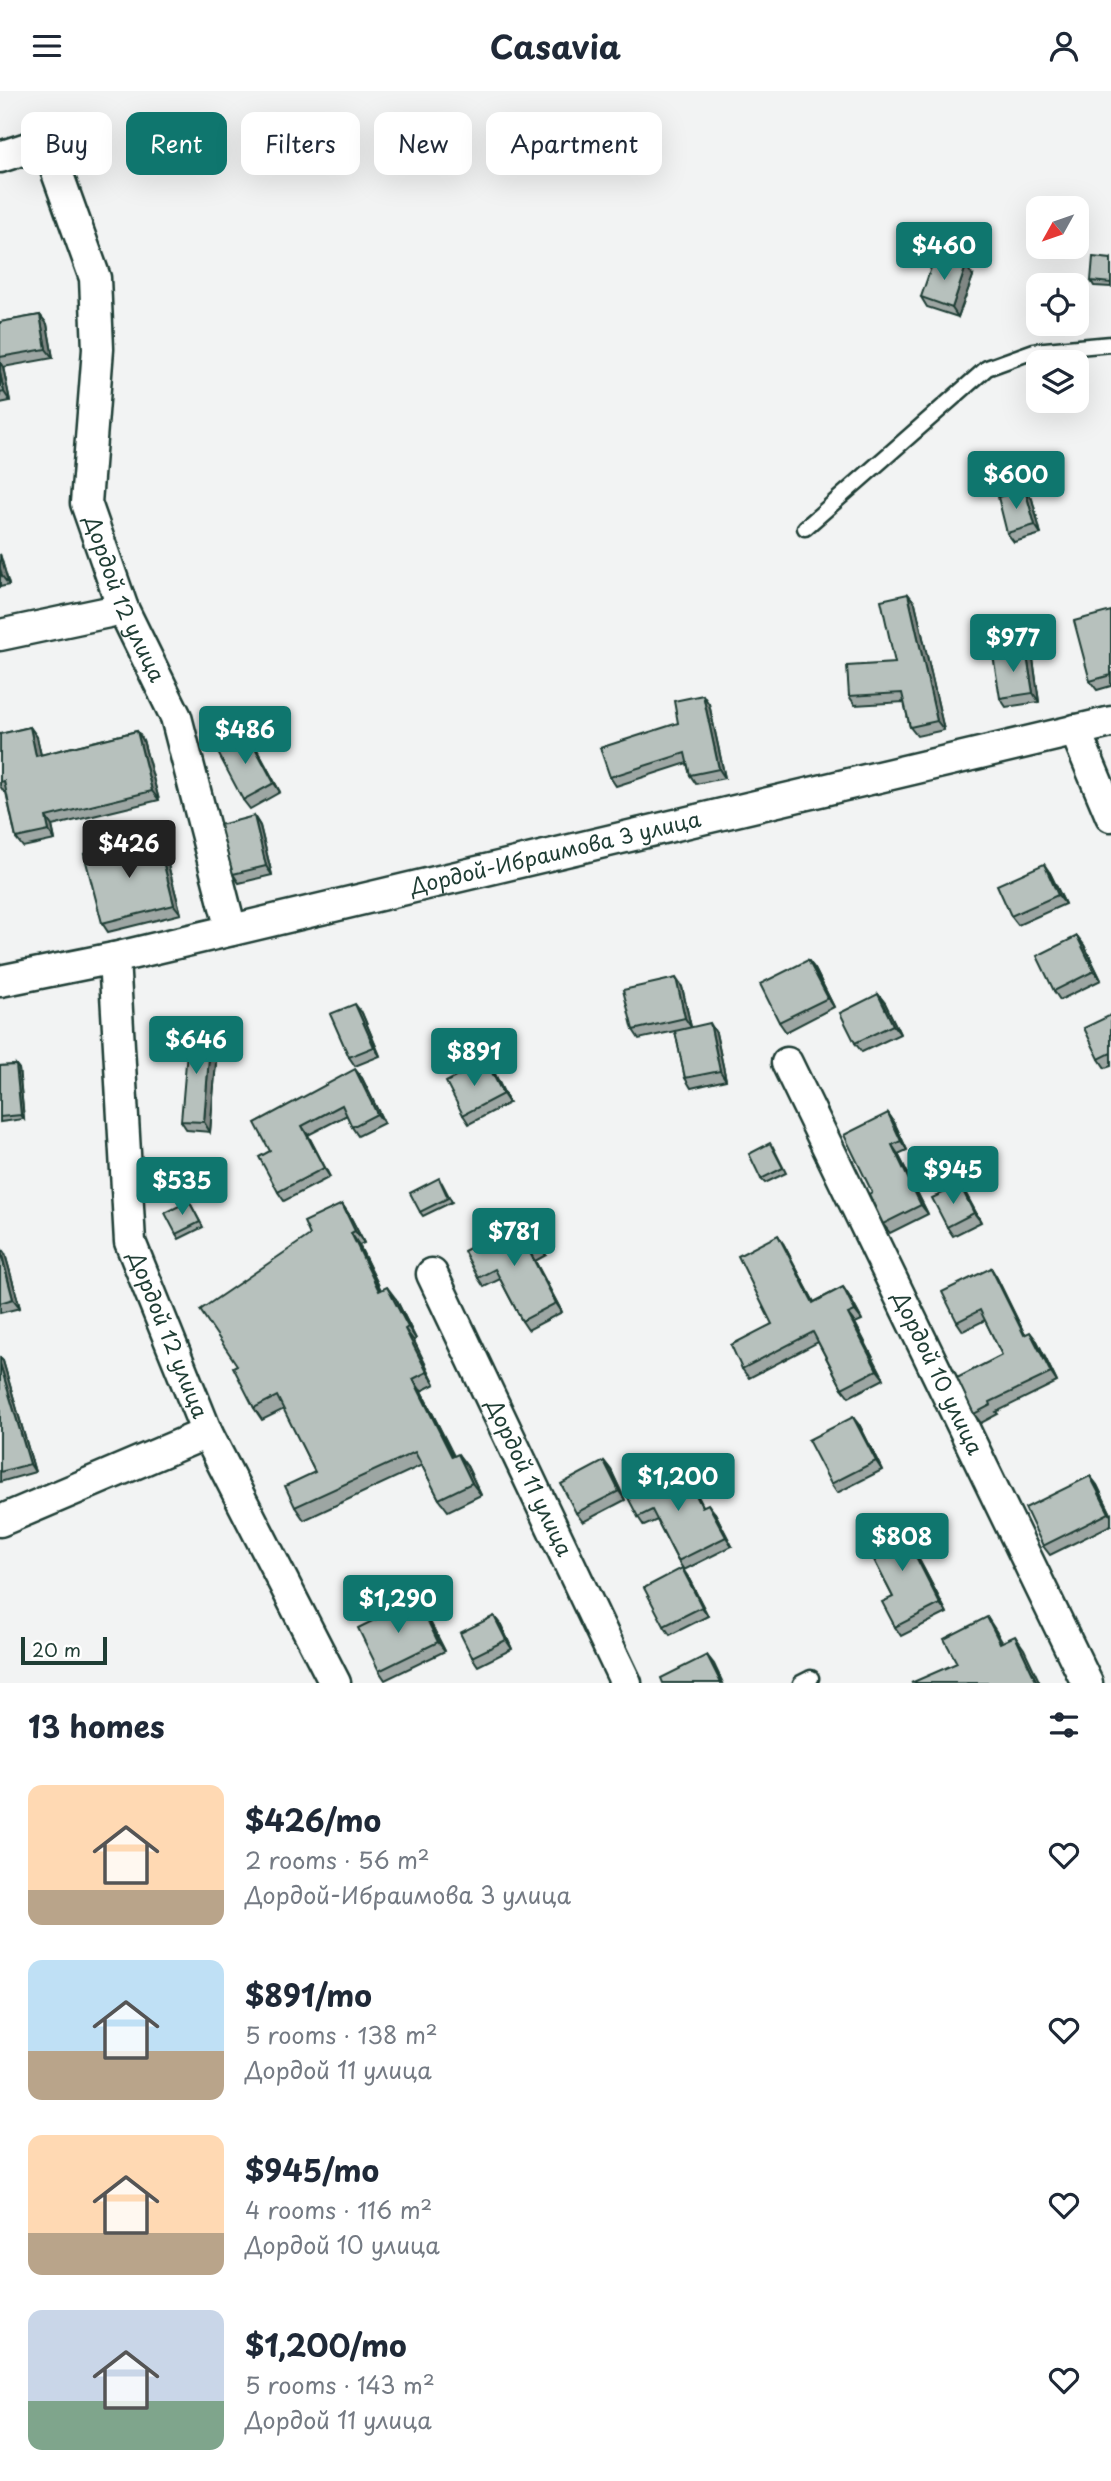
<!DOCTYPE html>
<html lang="en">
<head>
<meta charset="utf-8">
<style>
	:root { --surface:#fff; --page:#f2f2f3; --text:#1f2937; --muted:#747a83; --accent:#0f766e }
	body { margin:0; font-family:"Playpen Sans",sans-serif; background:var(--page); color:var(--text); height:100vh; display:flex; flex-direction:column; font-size:26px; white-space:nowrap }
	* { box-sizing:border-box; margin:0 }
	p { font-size:23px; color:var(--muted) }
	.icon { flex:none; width:38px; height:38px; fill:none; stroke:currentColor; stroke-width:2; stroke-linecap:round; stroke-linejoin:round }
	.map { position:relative; height:1592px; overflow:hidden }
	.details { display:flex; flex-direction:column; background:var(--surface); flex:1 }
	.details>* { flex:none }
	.banner { position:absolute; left:21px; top:21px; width:700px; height:63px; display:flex; gap:14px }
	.needle { width:46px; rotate:230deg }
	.controls { position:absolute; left:1026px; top:105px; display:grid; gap:14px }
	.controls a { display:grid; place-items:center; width:63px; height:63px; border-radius:14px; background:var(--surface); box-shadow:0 7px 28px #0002; font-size:35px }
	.scale { position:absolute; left:21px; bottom:18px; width:86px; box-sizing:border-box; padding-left:7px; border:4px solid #1f3d34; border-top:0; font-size:19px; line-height:24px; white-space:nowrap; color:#1f3d34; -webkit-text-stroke:5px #fff; paint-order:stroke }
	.price { position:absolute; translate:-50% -60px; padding:0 16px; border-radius:7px; background:var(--accent); color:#fff; font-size:23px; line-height:46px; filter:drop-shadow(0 2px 4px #0008) }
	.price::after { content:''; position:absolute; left:50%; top:42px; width:21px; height:16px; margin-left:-10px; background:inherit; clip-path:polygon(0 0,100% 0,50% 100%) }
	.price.selected { background:#222; color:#fff }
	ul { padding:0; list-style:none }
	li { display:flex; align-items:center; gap:21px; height:175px; padding:0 28px }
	li span { display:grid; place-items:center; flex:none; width:196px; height:140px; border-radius:14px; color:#555 }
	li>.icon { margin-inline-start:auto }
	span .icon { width:84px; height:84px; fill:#fffc; stroke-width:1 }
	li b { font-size:30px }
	h2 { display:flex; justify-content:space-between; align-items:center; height:84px; padding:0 28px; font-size:30px }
	.pill { padding:0 24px; border-radius:14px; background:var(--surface); box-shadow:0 7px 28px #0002; font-size:24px; line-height:63px }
	.pill.selected { background:var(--accent); color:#fff }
	header { display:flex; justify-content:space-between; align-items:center; height:91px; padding:0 28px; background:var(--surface); font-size:32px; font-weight:700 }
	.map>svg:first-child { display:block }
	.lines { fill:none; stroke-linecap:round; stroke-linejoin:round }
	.lane-casing { stroke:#1f3d34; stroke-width:19 }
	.street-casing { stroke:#1f3d34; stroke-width:35 }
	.lane { stroke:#fff; stroke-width:14 }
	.street { stroke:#fff; stroke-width:30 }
	.wall { fill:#9da6a3; stroke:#1f3d34; stroke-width:2 }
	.shaded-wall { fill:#808784; stroke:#1f3d34; stroke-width:2 }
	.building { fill:#b7c1bd; stroke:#1f3d34; stroke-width:2 }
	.labels { text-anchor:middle; stroke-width:6; stroke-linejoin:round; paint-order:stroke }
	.street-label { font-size:21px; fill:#1f3d34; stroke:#fff }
</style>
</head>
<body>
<header><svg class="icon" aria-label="menu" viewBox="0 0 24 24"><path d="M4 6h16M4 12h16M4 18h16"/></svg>Casavia<svg class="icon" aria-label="person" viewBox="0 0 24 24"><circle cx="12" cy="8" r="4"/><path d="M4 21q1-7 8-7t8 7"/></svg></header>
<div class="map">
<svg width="1111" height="1592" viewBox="0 0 1111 1592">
	<rect width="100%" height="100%" fill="#f2f3f3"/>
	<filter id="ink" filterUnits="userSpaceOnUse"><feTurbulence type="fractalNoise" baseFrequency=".0143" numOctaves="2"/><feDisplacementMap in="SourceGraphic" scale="14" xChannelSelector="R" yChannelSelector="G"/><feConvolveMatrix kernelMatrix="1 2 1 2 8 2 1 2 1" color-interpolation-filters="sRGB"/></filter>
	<g filter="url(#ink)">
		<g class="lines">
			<defs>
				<g id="lane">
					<polyline points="805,437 987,277 1034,260 1111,253"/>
					<polyline points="801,1592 811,1587"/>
				</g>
				<g id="street">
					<path id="s1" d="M0 66 46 51 95 187 98 258 86 412 123 518 176 626 231 839"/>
					<polyline points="0,544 123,518"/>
					<polyline points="1075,639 1111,725"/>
					<path id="s2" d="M114 867 130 1151 207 1342 335 1592"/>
					<path id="s3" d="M0 890 114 867 1111 631"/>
					<path id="s4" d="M787 972 1087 1592"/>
					<path id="s5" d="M432 1183 626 1592"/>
					<polyline points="0,1430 207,1342"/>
				</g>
			</defs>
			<!-- lane casing -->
			<use href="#lane" class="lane-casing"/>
			<!-- street casing -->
			<use href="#street" class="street-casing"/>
			<!-- lane -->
			<use href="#lane" class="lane"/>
			<!-- street -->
			<use href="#street" class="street"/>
		</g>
		<!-- wall -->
		<g class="wall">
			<polygon points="1111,168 1111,196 1094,195 1091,190"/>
			<polygon points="973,185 958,226 927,216 921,206"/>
			<polygon points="40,224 47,233 53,267 3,276 10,310 0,312 0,231"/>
			<polygon points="1032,408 1041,443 1014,451 1007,442"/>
			<polygon points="0,463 9,494 0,496"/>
			<polygon points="908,503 915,512 944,639 917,645 910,636 904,611 855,614 849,605 895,572"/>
			<polygon points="1111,520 1111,595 1097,599 1090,590"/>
			<polygon points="1033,568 1039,611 1006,616 1000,607"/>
			<polygon points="709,613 725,687 696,693 690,684 687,672 616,695 610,686 678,632"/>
			<polygon points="30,636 37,646 41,664 137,640 143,649 159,709 52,735 55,749 23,756 16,747 6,701 4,701 0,695 0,643"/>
			<polygon points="253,651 280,701 250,718 243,709"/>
			<polygon points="254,725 260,735 272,784 239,792 233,783"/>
			<polygon points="157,746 163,755 181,823 108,841 102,832"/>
			<polygon points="1050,782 1065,813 1018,834 1011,825"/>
			<polygon points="1077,845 1084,854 1101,889 1060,909 1054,900"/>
			<polygon points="808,869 815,878 834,916 786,941 779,931"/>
			<polygon points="682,896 691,936 716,942 726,989 691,997 685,987 675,940 639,948 633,939"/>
			<polygon points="878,903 885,912 900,943 862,961 855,952"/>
			<polygon points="362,922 380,965 355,975 349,966"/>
			<polygon points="1111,924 1111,975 1105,977 1099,968"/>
			<polygon points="218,948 210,1041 187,1039 181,1030"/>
			<polygon points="486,970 493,979 509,1012 469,1033 463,1024"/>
			<polygon points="16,974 19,978 24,1028 0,1031 0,975"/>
			<polygon points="362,987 384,1032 358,1045 352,1036 347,1024 308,1044 330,1086 284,1110 278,1101 270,1060"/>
			<polygon points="888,1022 894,1031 907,1059 898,1063 928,1123 890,1142 883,1133 872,1101"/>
			<polygon points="773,1056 786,1082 765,1092 761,1088"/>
			<polygon points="442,1092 452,1111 423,1125 420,1121"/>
			<polygon points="966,1103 981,1131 953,1145 947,1136"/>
			<polygon points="189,1110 203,1136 179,1148 176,1143"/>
			<polygon points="342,1113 350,1125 364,1152 359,1154 381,1199 396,1208 416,1248 414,1250 435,1293 421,1300 454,1365 467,1375 481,1404 448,1420 439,1408 422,1374 304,1429 295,1416 315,1381 284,1318 262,1329 254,1317 237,1274 310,1144"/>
			<polygon points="532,1137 546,1164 535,1170 562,1221 528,1239 522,1230 500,1188 484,1196 478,1187"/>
			<polygon points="784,1154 814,1211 843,1196 849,1205 862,1229 855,1232 884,1288 849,1306 842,1297 818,1251 749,1287 742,1278 772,1233"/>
			<polygon points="0,1156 5,1163 20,1217 0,1222"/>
			<polygon points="991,1177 997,1187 1025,1244 1037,1250 1057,1291 996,1321 998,1323 981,1332 974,1323 1002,1264 985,1229 963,1240 957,1231"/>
			<polygon points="0,1267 3,1270 35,1381 0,1391"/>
			<polygon points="860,1335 882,1379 837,1402 831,1393"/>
			<polygon points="604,1370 611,1379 625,1409 583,1431 576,1422"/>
			<polygon points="687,1384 703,1415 715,1422 732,1455 684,1479 678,1470 657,1429 644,1435 638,1426"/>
			<polygon points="1090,1385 1097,1394 1111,1423 1111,1434 1050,1464 1043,1455"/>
			<polygon points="915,1436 925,1456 915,1461 947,1522 901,1545 895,1536 893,1506 864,1449"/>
			<polygon points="682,1477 688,1486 708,1525 670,1544 664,1535"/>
			<polygon points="423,1517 445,1560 385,1589 379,1580"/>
			<polygon points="501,1534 512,1558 478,1575 472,1566"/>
		</g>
		<!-- shaded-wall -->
		<g class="shaded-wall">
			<polygon points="966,175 973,185 958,226 952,217"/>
			<polygon points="40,224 47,233 53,267 46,258"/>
			<polygon points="0,271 3,276 10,310 4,301 0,282"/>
			<polygon points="1025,399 1032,408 1041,443 1035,434"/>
			<polygon points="0,463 9,494 2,485 0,477"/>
			<polygon points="908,503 915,512 944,639 937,630"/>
			<polygon points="1026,559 1033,568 1039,611 1033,602"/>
			<polygon points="703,604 709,613 725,687 719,678"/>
			<polygon points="30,636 37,646 43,674 36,665"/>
			<polygon points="137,640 143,649 159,709 152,700"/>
			<polygon points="247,642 253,651 280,701 274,692"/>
			<polygon points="254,725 260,735 272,784 266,775"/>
			<polygon points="46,726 52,735 55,749 49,740"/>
			<polygon points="157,746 163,755 181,823 174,814"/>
			<polygon points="1044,773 1050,782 1065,813 1058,804"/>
			<polygon points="1077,845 1084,854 1101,889 1094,880"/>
			<polygon points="808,869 815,878 834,916 828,907"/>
			<polygon points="676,887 682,896 691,936 685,927"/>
			<polygon points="878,903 885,912 900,943 893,934"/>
			<polygon points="355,913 362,922 380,965 374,956"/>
			<polygon points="710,932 716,942 726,989 720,980"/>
			<polygon points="211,939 218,948 210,1041 204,1031"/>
			<polygon points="486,970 493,979 509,1012 503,1003"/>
			<polygon points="16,974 19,978 24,1028 21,1024"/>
			<polygon points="355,978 362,987 384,1032 377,1023"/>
			<polygon points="888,1022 894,1031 907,1059 901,1050"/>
			<polygon points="302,1035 308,1044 330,1086 324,1077"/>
			<polygon points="892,1054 898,1063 928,1123 921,1114"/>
			<polygon points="960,1094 966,1103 981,1131 974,1122"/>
			<polygon points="342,1113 350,1125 364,1152 355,1140"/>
			<polygon points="526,1128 532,1137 546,1164 540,1155"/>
			<polygon points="351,1142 359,1154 387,1212 379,1200"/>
			<polygon points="778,1144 784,1154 819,1221 813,1212"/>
			<polygon points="0,1156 5,1163 20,1217 13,1208"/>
			<polygon points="529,1160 535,1170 562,1221 556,1212"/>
			<polygon points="991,1177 997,1187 1030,1254 1024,1244"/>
			<polygon points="387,1196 396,1208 416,1248 408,1236"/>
			<polygon points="843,1196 849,1205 862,1229 855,1220"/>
			<polygon points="848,1223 855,1232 884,1288 877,1279"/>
			<polygon points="405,1238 414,1250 435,1293 427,1281"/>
			<polygon points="1030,1241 1037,1250 1057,1291 1051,1282"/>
			<polygon points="0,1267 3,1270 35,1381 30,1373 0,1273"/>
			<polygon points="413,1288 421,1300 460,1378 452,1366"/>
			<polygon points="853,1326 860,1335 882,1379 876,1370"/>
			<polygon points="458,1363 467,1375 481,1404 472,1392"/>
			<polygon points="604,1370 611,1379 625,1409 619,1400"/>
			<polygon points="681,1375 687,1384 708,1425 702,1416"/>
			<polygon points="1090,1385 1097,1394 1111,1423 1111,1425"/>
			<polygon points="708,1413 715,1422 732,1455 726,1446"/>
			<polygon points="909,1427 915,1436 925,1456 919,1447"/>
			<polygon points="909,1452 915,1461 947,1522 940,1513"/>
			<polygon points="682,1477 688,1486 708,1525 702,1516"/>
			<polygon points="417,1508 423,1517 445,1560 438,1551"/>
			<polygon points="494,1525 501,1534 512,1558 506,1549"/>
			<polygon points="987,1526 996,1540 1010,1565 1000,1552"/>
			<polygon points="1015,1545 1024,1558 1040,1592 1037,1592"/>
			<polygon points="707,1564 714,1573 723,1592 721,1592"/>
		</g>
		<!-- building -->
		<g class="building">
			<polygon points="935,165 966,175 952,217 921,206"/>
			<polygon points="1093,166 1111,168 1111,192 1091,190"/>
			<polygon points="40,224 46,258 0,266 0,231"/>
			<polygon points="0,282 4,301 0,302"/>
			<polygon points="1025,399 1035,434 1007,442 998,406"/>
			<polygon points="908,503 937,630 910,636 902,602 849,605 847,575 895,572 881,509"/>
			<polygon points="1111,520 1111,584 1090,590 1074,530"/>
			<polygon points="1026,559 1033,602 1000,607 993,564"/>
			<polygon points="703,604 719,678 690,684 685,662 610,686 600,657 678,632 674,610"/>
			<polygon points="30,636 36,665 137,640 152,700 46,726 49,740 16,747 4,690 0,691 0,643"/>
			<polygon points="247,642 274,692 243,709 216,658"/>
			<polygon points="254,725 266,775 233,783 220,734"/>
			<polygon points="157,746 174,814 102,832 84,763"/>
			<polygon points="1044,773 1058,804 1011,825 997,794"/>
			<polygon points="1077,845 1094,880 1054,900 1037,865"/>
			<polygon points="808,869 828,907 779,931 760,893"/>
			<polygon points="676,887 685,927 633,939 623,899"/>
			<polygon points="878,903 893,934 855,952 840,922"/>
			<polygon points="355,913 374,956 349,966 330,923"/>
			<polygon points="1111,924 1111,962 1099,968 1084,937"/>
			<polygon points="710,932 720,980 685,987 675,940"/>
			<polygon points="189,937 211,939 204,1031 181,1030"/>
			<polygon points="486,970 503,1003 463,1024 446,991"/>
			<polygon points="16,974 21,1024 0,1026 0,975"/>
			<polygon points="355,978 377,1023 352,1036 342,1014 302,1035 324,1077 278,1101 259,1066 270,1060 255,1032"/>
			<polygon points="888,1022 901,1050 892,1054 921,1114 883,1133 869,1103 872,1101 844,1044"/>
			<polygon points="770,1052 783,1077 761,1088 749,1063"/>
			<polygon points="439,1087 448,1107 420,1121 410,1102"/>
			<polygon points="960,1094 974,1122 947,1136 932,1107"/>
			<polygon points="189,1110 200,1131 176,1143 165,1122"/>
			<polygon points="342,1113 355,1140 351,1142 379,1200 387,1196 408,1236 405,1238 427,1281 413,1288 452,1366 458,1363 472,1392 439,1408 415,1361 295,1416 285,1395 315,1381 277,1305 254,1317 233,1276 237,1274 200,1219 310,1144 304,1131"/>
			<polygon points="526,1128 540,1155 529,1160 556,1212 522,1230 495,1178 478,1187 464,1160"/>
			<polygon points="778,1144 813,1212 843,1196 855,1220 848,1223 877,1279 842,1297 813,1241 742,1278 731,1254 772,1233 738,1165"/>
			<polygon points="0,1159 13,1208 0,1212"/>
			<polygon points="991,1177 1024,1244 1030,1241 1051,1282 990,1311 991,1314 974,1323 957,1287 1002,1264 980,1219 957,1231 942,1201"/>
			<polygon points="0,1273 30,1373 0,1381"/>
			<polygon points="853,1326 876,1370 831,1393 808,1349"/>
			<polygon points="604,1370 619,1400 576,1422 561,1393"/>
			<polygon points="681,1375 702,1416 708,1413 726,1446 678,1470 652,1419 638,1426 626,1403"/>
			<polygon points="1090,1385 1109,1422 1043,1455 1025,1417"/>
			<polygon points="909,1427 919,1447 909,1452 940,1513 895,1536 882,1511 893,1506 864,1449"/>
			<polygon points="682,1477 702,1516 664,1535 644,1497"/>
			<polygon points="417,1508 438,1551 379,1580 358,1537"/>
			<polygon points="494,1525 506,1549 472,1566 460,1542"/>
			<polygon points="987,1526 1000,1552 1015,1545 1037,1592 911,1592 957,1572 944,1548"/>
			<polygon points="707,1564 721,1592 663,1592 661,1587"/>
		</g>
	</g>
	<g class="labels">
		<!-- street labels -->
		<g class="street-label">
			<text dy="7" stroke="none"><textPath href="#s1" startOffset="522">Дордой 12 улица</textPath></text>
			<text dy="7" stroke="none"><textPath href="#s3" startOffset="570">Дордой-Ибраимова 3 улица</textPath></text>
			<text dy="7" stroke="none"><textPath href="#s2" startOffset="385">Дордой 12 улица</textPath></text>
			<text dy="7" stroke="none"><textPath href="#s4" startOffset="345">Дордой 10 улица</textPath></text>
			<text dy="7" stroke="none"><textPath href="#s5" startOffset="226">Дордой 11 улица</textPath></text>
		</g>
	</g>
</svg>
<div class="controls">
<a><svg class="needle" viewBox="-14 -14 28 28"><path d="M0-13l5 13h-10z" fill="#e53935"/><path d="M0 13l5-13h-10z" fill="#747a83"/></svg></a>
<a><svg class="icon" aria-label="locate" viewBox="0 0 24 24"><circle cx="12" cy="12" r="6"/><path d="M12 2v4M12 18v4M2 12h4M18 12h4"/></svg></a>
<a><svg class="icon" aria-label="layers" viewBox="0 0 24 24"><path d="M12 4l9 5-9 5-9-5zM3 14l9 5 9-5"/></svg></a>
</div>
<div class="scale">20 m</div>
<b class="price" style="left:944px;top:191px">$460</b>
<b class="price" style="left:1016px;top:420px">$600</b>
<b class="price" style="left:1013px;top:583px">$977</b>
<b class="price" style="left:245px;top:675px">$486</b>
<b class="price selected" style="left:129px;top:789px">$426</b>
<b class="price" style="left:196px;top:985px">$646</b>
<b class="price" style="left:474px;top:997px">$891</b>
<b class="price" style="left:953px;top:1115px">$945</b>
<b class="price" style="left:182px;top:1126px">$535</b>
<b class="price" style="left:514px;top:1177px">$781</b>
<b class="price" style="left:678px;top:1422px">$1,200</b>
<b class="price" style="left:902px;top:1482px">$808</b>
<b class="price" style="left:398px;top:1544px">$1,290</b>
<div class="banner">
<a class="pill">Buy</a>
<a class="pill selected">Rent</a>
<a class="pill">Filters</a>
<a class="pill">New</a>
<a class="pill">Apartment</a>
</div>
</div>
<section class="details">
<h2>13 homes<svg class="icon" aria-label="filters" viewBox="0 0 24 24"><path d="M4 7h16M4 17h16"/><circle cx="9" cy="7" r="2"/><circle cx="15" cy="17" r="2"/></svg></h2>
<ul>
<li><span style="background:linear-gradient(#ffd9b3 75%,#b9a48a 0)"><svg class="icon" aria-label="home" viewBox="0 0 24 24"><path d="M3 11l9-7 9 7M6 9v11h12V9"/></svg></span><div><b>$426/mo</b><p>2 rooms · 56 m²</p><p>Дордой-Ибраимова 3 улица</p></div><svg class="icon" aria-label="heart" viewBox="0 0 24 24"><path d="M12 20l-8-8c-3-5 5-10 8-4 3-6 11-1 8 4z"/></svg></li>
<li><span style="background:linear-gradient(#bfe0f5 65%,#b9a48a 0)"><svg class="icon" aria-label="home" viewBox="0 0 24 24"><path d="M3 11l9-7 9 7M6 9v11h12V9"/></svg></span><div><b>$891/mo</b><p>5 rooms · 138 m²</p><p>Дордой 11 улица</p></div><svg class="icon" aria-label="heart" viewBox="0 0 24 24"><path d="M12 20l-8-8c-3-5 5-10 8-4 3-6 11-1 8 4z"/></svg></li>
<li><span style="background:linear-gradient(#ffd9b3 70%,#b9a48a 0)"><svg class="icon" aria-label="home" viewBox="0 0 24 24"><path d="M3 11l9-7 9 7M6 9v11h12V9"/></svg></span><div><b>$945/mo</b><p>4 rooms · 116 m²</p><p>Дордой 10 улица</p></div><svg class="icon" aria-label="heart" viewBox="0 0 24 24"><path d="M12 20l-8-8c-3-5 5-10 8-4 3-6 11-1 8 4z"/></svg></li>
<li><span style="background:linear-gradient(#c9d6e8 65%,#7fa58c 0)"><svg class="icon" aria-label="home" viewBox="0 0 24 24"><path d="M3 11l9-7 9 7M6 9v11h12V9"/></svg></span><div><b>$1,200/mo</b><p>5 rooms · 143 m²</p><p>Дордой 11 улица</p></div><svg class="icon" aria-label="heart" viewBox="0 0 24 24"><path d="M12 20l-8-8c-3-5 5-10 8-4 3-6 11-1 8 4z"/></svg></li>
</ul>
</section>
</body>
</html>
